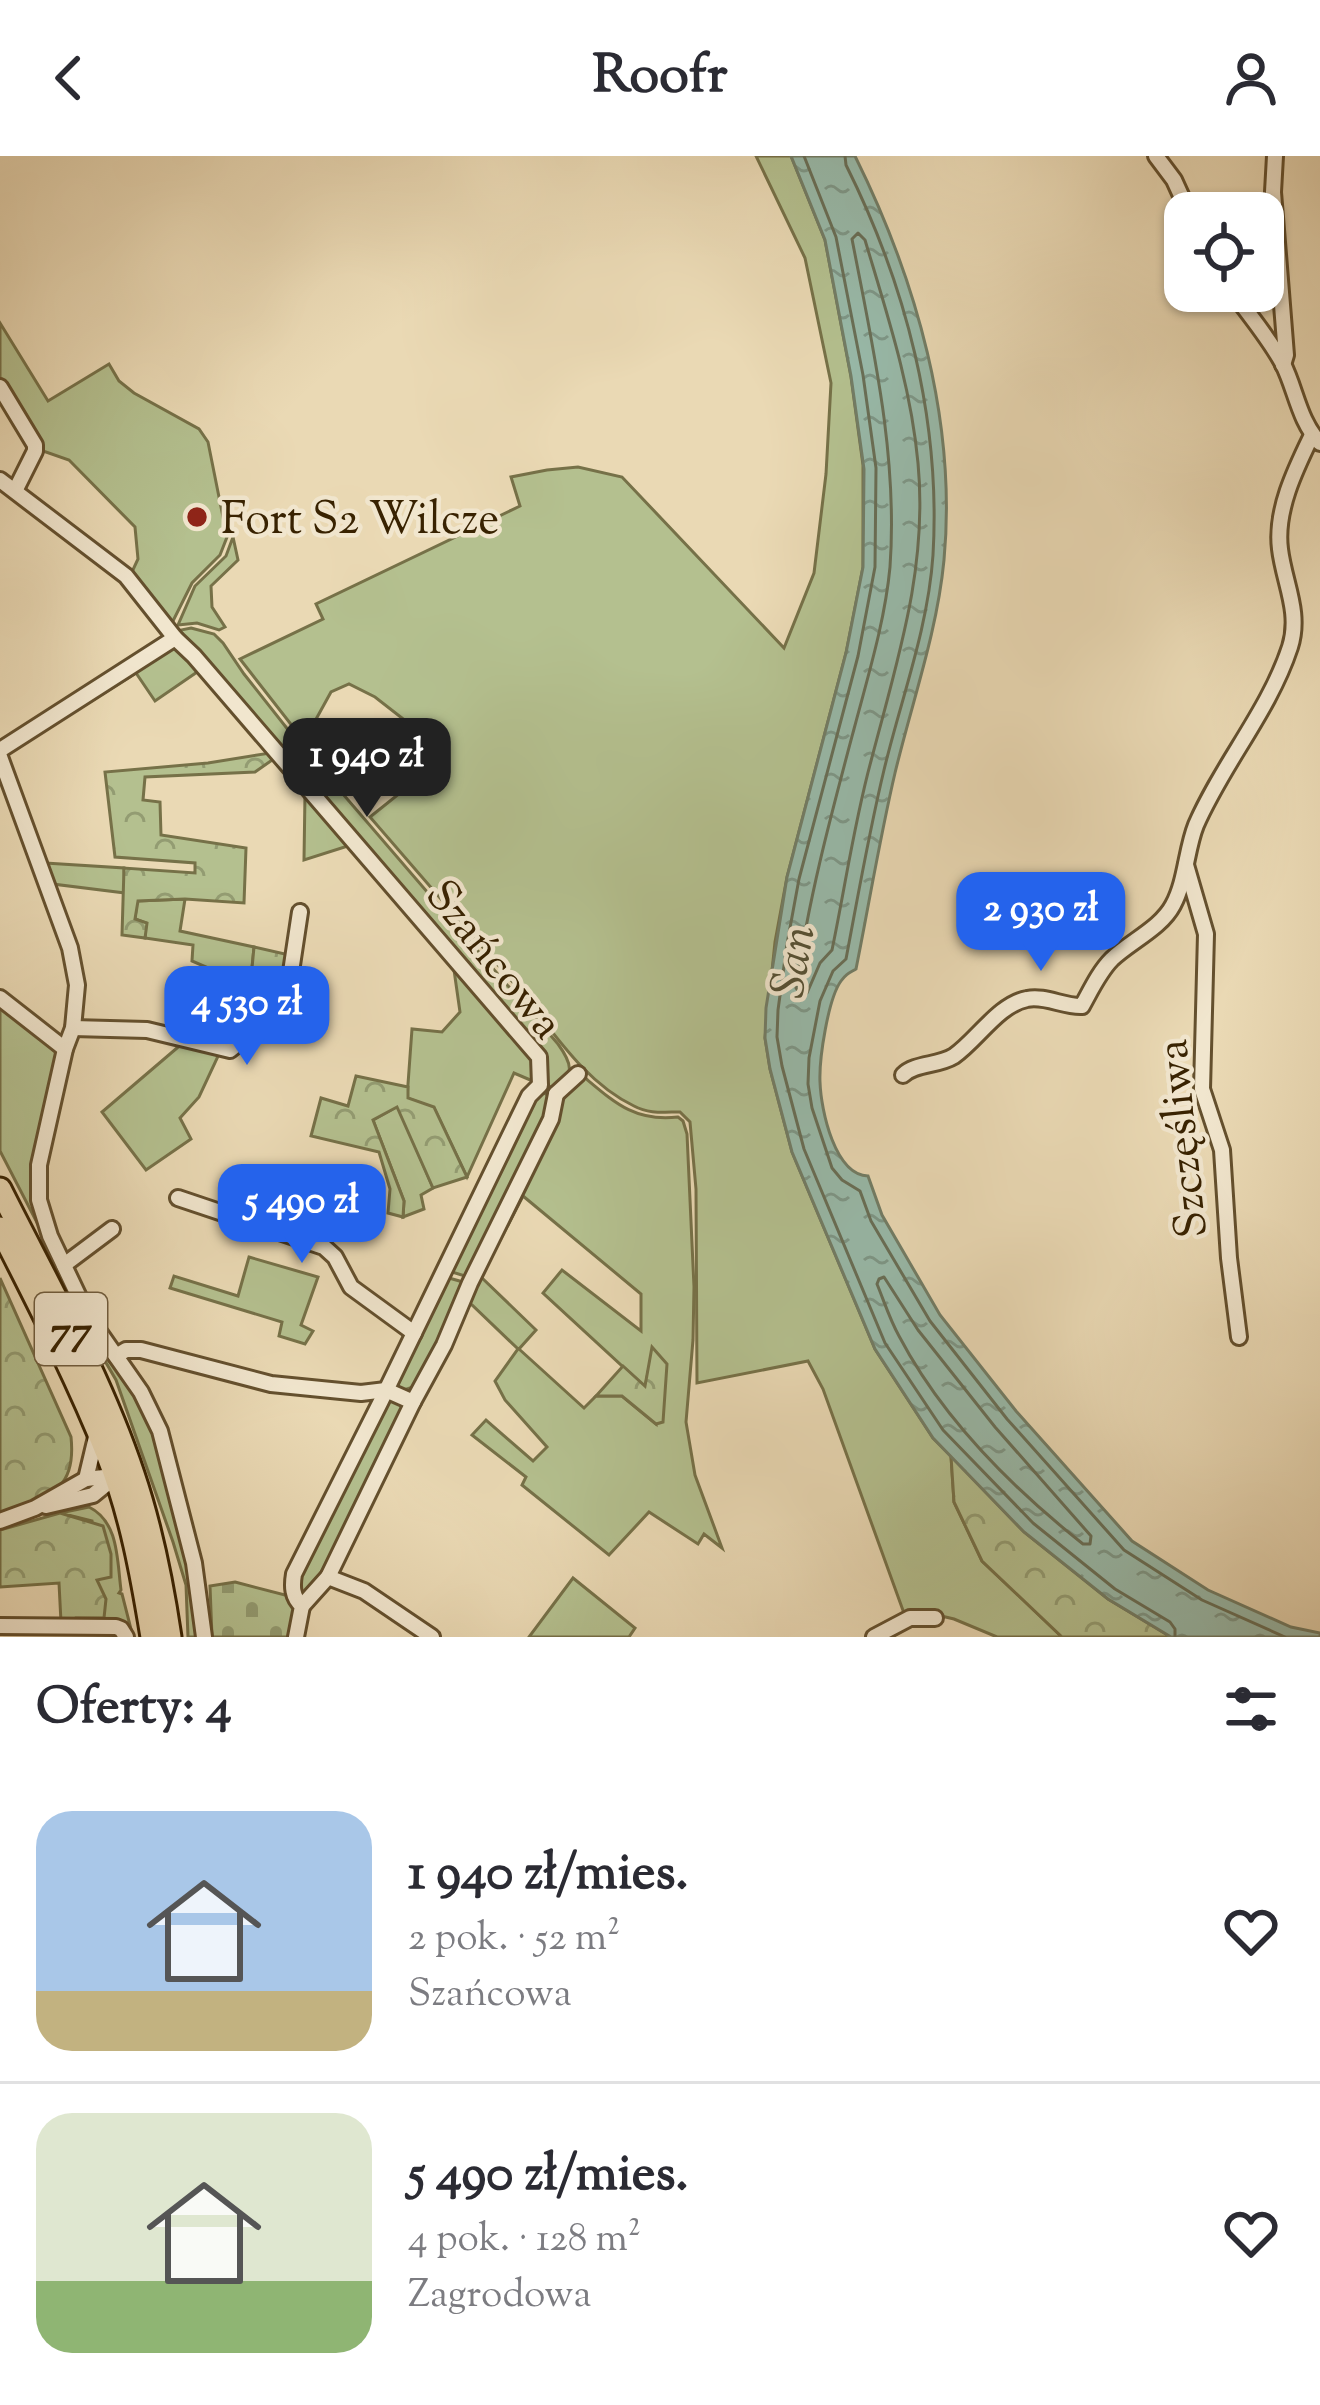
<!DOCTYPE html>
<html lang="pl">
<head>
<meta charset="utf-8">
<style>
	:root { --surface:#fff; --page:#f2f2f3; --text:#2b2b33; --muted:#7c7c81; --line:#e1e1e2; --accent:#2563eb }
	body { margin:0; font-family:"Sorts Mill Goudy",serif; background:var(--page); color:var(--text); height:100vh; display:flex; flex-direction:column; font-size:45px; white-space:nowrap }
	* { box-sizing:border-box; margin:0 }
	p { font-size:39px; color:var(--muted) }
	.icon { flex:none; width:66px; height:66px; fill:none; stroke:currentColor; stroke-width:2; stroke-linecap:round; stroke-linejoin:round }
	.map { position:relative; height:1481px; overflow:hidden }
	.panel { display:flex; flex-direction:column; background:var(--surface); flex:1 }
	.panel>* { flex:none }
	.buttons { position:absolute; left:1164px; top:36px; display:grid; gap:24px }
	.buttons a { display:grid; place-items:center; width:120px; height:120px; border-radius:24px; background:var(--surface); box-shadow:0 3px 9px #0004; font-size:60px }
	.price { position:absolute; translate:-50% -102px; padding:0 27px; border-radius:24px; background:var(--accent); color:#fff; font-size:39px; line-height:78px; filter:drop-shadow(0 3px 6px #0008) }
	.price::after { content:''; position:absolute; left:50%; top:72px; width:36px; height:27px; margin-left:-18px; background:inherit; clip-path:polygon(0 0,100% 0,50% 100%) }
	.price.active { background:#222; color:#fff }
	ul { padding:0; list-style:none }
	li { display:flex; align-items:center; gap:36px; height:300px; padding:0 36px }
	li+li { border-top:3px solid var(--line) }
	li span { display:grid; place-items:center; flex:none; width:336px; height:240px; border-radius:36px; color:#555 }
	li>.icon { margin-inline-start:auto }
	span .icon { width:144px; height:144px; fill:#fffc; stroke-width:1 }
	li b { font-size:51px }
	h2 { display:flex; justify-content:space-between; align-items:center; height:144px; padding:0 36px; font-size:51px }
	header { display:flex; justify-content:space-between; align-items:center; height:156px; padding:0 36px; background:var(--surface); font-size:54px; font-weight:700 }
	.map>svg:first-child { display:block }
	.green { fill:#b4c08f; stroke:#767148; stroke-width:3; fill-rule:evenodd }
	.forest { fill:url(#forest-crowns); stroke:#767148; stroke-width:3 }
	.cemetery { fill:url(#cemetery-stones); stroke:#767148; stroke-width:3 }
	.water { fill:url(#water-ripples); stroke:#727d66; stroke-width:3 }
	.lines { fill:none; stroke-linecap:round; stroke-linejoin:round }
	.shore { stroke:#686e56; stroke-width:3 }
	.minor-casing { stroke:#64502e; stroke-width:20 }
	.highway-casing { stroke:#382201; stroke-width:27 }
	.minor { stroke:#f1e6ce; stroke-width:14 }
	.highway { stroke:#ead9b4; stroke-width:21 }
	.poi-dot { fill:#8f2418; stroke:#f1e6ce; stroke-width:4.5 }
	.labels { text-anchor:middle; stroke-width:9; stroke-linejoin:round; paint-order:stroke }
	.shield { fill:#f1e6ce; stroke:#705d3e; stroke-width:3 }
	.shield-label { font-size:42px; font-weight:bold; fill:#382201 }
	.poi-label { font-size:45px; fill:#382201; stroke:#f1e6ce; text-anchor:start }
	.street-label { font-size:45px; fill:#382201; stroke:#f1e6ce }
	.water-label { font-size:48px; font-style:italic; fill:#555034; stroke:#f1e6ce }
</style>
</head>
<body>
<header><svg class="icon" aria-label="back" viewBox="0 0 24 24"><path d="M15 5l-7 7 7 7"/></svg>Roofr<svg class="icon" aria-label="person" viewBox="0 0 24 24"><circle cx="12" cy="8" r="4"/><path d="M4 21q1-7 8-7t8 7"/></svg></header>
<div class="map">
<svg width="1320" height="1481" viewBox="0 0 1320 1481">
	<defs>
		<pattern id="forest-crowns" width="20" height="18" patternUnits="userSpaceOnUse" patternTransform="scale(3)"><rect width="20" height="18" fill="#b4c08f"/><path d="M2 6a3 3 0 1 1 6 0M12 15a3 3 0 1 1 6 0" fill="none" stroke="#939c72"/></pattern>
		<pattern id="cemetery-stones" width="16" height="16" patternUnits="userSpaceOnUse" patternTransform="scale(3)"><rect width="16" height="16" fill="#b4c08f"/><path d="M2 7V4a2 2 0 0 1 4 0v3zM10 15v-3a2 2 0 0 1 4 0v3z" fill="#939c72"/></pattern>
		<pattern id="water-ripples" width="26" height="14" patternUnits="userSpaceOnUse" patternTransform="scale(3)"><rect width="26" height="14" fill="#98baaa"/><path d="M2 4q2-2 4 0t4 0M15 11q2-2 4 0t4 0" fill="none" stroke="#7d9788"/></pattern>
	</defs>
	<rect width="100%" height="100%" fill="#ead9b4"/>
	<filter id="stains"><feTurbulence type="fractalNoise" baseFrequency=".00167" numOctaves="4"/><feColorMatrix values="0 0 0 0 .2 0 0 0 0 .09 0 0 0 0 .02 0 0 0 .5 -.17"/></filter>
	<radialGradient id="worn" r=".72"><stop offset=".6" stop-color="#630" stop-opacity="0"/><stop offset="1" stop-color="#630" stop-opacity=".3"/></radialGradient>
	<!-- green -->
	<g class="green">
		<path d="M756 0H791L825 84 851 221 863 309V411L846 497 787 721 775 786 765 882 770 913 792 996 875 1193 933 1282 951 1300 954 1346 982 1405 1062 1481H997L954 1463 933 1458 905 1460 823 1233 808 1205 697 1227 696 1033 690 966 680 956C663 956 649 958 634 950 581 925 548 867 511 824 464 769 417 715 370 661L440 605 434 587 375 541 349 528 331 536 304 585 240 503 323 463 316 448 520 350 511 321 547 314 578 311 622 321 784 492 814 417 826 318 831 227 805 102Z"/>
		<polygon points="0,167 48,245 109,208 119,225 134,237 199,273 208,286 227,381 220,399 192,427 171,469 131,418 138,403 135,371 69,304 43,295 0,223"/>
		<polygon points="233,381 238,404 211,430 212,451 225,471 219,474 197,467 178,469 195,430 226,400"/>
		<path d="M191 472 214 478 223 487 244 518 293 580 558 888C571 906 577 920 553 932L547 930 544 925V910L178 478 181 474Z"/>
		<polygon points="174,490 200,514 155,545 136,517 85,549 82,545"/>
		<polygon points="305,638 351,689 304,704"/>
		<polygon points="45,707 124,712 125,737 53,728"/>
		<polygon points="185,743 180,775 254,791 252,812 286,839 285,845 192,805 193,789 145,782 146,767 135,763 137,745"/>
		<polygon points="453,807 537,907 535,926 514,917 467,1021 434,952 407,942 412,873 442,876 460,856"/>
		<polygon points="0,848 58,898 33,1008 60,1111 0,995"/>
		<polygon points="184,886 220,896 199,941 180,962 191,983 146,1014 102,956"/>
		<path d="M584 921C615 947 635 966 678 961L683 965 687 978 694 1131 693 1184 686 1266 695 1319 722 1392 704 1378 698 1388 649 1356 609 1399 522 1329 526 1321 472 1279 486 1264 533 1305 547 1291 505 1244 495 1225 518 1193 472 1149 466 1148 569 929ZM523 1040 641 1138V1175L562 1114 543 1137 645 1231 653 1192 656 1268 622 1240H596L584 1252 519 1193 536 1174 481 1121Z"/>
		<polygon points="539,934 549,940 552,950 468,1121 449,1115"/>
		<polygon points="398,950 433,1032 421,1039 424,1053 403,1061 404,1045 373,964"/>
		<polygon points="249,1101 318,1121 301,1169 313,1175 305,1188 279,1180 282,1166 170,1132 174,1120 238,1140"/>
		<polygon points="449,1122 463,1126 464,1137 416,1230 401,1235 393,1232 446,1123"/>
		<polygon points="97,1185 140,1245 156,1279 192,1422 199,1481 188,1481 186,1429 173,1386 116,1224 94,1186"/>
		<polygon points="389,1240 404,1249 405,1254 328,1411 303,1441 298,1439 298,1415 352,1318 356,1303"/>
		<path d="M89 1351C119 1366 117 1404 121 1434L119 1437 122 1438 133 1481 75 1466 97 1423 92 1365 60 1357Z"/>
		<polygon points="573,1422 635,1472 629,1481 529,1481"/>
	</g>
	<!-- forest -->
	<g class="forest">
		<polygon points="270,597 275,602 255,616 145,621 143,644 160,646 161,679 246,692 244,747 185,743 138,745 135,763 147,767 145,782 122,779 124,712 195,717 195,707 115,701 105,616 208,607"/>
		<polygon points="254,791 285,798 290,809 286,839 252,812"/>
		<polygon points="356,920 408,931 408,942 434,951 467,1021 433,1032 397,951 373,964 404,1045 403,1061 388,1057 390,1033 379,996 311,980 321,942 348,950"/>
		<path d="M0 1122 71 1281C77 1338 46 1340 0 1358Z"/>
		<polygon points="652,1191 667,1208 663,1266 656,1268 622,1240 596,1240 623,1210 645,1230"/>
		<polygon points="951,1300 1024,1376 1108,1443 1171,1481 1062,1481 982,1405 954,1346"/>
		<polygon points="60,1357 103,1370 111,1398 111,1421 97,1424 106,1443 104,1462 76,1462 75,1466 61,1466 59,1427 0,1431 0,1374"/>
	</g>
	<!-- cemetery -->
	<polygon class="cemetery" points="235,1426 289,1440 296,1454 292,1481 212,1481 210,1430"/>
	<!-- water -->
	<path class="water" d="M791 0H855C916 123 957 266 944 404 937 477 912 546 895 617 880 681 869 748 856 813 849 817 846 818 841 825 828 843 819 903 820 926 821 955 835 1019 868 1020L882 1059 940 1159 1016 1255 1132 1385 1208 1434 1291 1471 1320 1477V1481H1171L1108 1443 1024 1376 933 1282 875 1193 792 996 770 913 765 882 766 852 787 721 846 497 863 411 864 313 851 220 825 84Z"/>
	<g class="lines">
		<!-- shore -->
		<g class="shore">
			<polyline points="804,0 836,81 863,219 876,312 875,411 858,500 799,723 787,788 778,854 777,881 782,910 804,993 885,1187 943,1274 1033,1367 1115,1433 1170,1466 1175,1473 1175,1481"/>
			<path d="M845 0 846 9C906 129 941 264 933 399 928 473 901 543 884 614 869 676 858 740 846 803L833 815 820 845 809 902 808 928 812 952 832 1012 842 1024 860 1035 871 1065 930 1165 1007 1263 1124 1394 1202 1444 1285 1481"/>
			<path d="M858 77 865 84C887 158 911 230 918 307 928 413 897 505 871 605 854 667 845 732 832 794L820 807 807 837 801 839 796 832C808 744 831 659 854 573 868 520 885 465 890 411 898 300 873 192 852 83Z"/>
			<path d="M884 1121 918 1174 995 1271 1091 1380 1090 1388H1083C1011 1331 942 1262 899 1180 890 1164 884 1145 877 1128L879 1123Z"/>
		</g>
		<defs>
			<g id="minor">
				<polyline points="1156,0 1174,24 1189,57"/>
				<polyline points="1275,0 1273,36 1286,199 1283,209"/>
				<path d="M1232 135C1249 159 1269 182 1283 208 1296 234 1299 265 1320 287"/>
				<polyline points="0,231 35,289 35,295 16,333"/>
				<path d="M0 324 126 420 175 482 194 500 539 901 540 929 529 940 380 1247 294 1418C292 1430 292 1441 302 1450L296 1481"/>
				<polyline points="0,594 175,482"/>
				<polyline points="0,601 70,792 77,829 73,872 65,893 39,1009 39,1044 50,1080 88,1160 141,1236 160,1275 194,1407 204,1481"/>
				<polyline points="1186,709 1206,778 1202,933 1222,994 1229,1102 1239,1181"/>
				<polyline points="0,842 65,893"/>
				<polyline points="73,872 147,874 230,894 286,849 300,756"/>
				<path d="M903 919C915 907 938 910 954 900 977 884 999 848 1027 843 1045 839 1064 851 1082 850 1091 834 1099 816 1112 803 1131 785 1161 772 1173 749 1186 725 1186 694 1196 669 1223 607 1269 555 1290 491 1301 456 1284 427 1280 393 1275 354 1296 312 1312 279"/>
				<polyline points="556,938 578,918"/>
				<polyline points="178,1042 324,1091 335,1101 351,1131 414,1177"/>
				<polyline points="64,1109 112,1073"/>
				<polyline points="116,1200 126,1194 141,1194 271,1228 361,1237 386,1234 413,1246"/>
				<polyline points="86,1323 96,1281"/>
				<polyline points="46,1350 93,1339 115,1321"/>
				<polyline points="0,1365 35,1352 86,1323 122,1319"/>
				<polyline points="328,1421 364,1435 432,1481"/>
				<polyline points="302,1450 328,1421 413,1246 444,1189 470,1127 551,963 556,938"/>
				<polyline points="0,1470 116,1471 121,1473 126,1481"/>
				<polyline points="874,1481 910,1462 935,1462"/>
			</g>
			<g id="highway">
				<path d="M0 1033C47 1127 100 1219 133 1318 151 1371 162 1427 170 1481"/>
				<path d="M0 1072C38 1147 77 1222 108 1300 131 1358 142 1420 152 1481"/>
			</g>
		</defs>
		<!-- minor casing -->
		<use href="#minor" class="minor-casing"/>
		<!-- highway casing -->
		<use href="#highway" class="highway-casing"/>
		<!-- minor -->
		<use href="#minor" class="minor"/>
		<!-- highway -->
		<use href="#highway" class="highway"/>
	</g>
	<!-- markers -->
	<circle class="poi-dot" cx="197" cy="361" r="12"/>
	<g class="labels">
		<!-- shield labels -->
		<rect class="shield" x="35" y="1137" width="72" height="72" rx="9"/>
		<g class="shield-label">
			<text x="71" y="1188">77</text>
		</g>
		<!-- poi labels -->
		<g class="poi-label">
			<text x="221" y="377">Fort S2 Wilcze</text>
		</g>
		<!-- street labels -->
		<g class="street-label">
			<text transform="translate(496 802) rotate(51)" y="16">Szańcowa</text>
			<text transform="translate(1180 983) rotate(-96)" y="16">Szczęśliwa</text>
		</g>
		<!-- water labels -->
		<g class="water-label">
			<text transform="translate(791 805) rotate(-80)" y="17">San</text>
		</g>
	</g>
	<rect width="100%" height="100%" filter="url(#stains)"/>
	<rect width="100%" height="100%" fill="url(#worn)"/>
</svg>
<div class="buttons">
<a><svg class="icon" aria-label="locate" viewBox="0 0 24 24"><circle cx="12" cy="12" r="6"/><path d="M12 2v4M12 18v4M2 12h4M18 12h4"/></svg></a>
</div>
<b class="price active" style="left:367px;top:664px">1 940 zł</b>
<b class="price" style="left:1041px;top:818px">2 930 zł</b>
<b class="price" style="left:247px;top:912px">4 530 zł</b>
<b class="price" style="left:302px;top:1110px">5 490 zł</b>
</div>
<section class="panel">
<h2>Oferty: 4<svg class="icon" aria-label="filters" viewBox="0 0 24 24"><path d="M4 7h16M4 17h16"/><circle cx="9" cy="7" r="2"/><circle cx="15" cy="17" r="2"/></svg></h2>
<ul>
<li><span style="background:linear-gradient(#a9c7e8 75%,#c2b280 0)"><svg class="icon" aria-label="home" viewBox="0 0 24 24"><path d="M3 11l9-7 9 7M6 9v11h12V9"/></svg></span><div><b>1 940 zł/mies.</b><p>2 pok. · 52 m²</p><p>Szańcowa</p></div><svg class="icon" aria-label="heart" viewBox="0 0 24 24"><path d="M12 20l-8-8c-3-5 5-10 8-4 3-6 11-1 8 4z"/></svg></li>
<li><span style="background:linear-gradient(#dfe7d0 70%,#8fb573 0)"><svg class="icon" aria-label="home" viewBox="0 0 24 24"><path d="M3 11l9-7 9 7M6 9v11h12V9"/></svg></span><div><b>5 490 zł/mies.</b><p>4 pok. · 128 m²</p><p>Zagrodowa</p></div><svg class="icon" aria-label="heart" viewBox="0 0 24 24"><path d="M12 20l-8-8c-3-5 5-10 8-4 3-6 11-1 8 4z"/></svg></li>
</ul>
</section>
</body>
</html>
